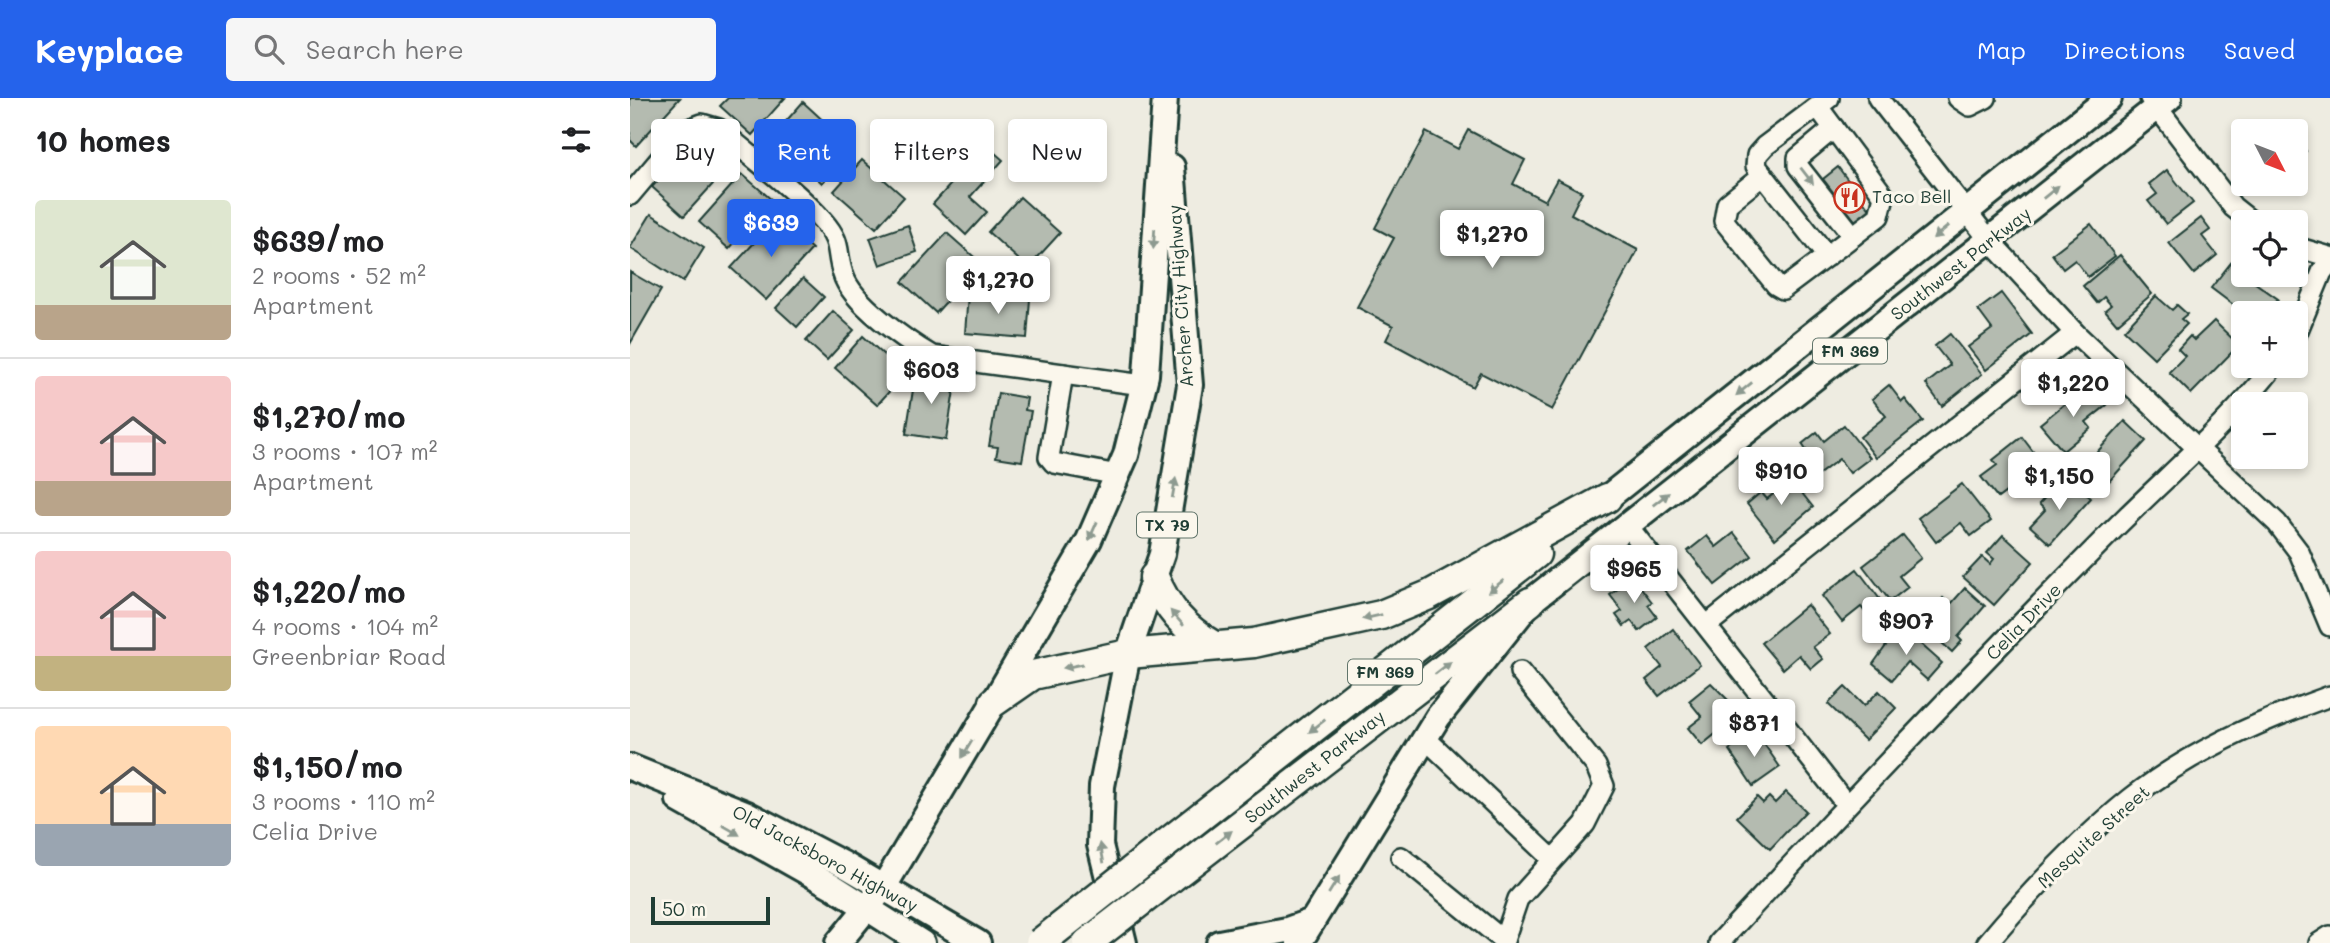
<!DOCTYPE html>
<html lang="en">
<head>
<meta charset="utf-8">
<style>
	:root { --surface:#fff; --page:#f6f6f6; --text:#202124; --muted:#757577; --line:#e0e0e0; --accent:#2563eb }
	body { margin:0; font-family:Mali,sans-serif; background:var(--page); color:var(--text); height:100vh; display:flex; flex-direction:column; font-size:26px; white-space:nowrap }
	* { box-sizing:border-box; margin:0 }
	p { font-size:23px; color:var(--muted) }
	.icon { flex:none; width:38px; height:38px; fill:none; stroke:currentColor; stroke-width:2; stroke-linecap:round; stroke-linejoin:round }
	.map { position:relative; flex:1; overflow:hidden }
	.details { display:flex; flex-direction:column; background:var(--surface); width:630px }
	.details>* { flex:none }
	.guide { position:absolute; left:21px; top:21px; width:665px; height:63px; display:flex; gap:14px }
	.needle { width:46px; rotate:132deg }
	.tools { position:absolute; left:1601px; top:21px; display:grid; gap:14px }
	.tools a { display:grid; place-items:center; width:77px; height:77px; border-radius:7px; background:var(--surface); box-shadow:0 4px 10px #0003; font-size:35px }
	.scale { position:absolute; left:21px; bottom:18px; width:119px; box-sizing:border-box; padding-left:7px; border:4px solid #1f3d34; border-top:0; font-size:19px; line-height:24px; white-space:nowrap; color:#1f3d34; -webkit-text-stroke:5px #fbf7ec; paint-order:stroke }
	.price { position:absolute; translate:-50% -60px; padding:0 16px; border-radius:7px; background:#fff; color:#222; font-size:23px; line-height:46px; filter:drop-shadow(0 2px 4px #0008) }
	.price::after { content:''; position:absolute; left:50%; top:42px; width:21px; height:16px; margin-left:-10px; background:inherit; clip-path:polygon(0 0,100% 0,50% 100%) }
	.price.current { background:var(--accent); color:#fff }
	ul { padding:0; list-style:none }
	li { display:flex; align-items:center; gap:21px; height:175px; padding:0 35px }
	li+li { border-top:2px solid var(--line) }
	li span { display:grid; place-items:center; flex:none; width:196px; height:140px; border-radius:7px; color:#555 }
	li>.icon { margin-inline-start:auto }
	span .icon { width:84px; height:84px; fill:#fffc; stroke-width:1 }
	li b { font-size:30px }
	h2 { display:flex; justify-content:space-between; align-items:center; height:84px; padding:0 35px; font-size:30px }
	.pill { padding:0 24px; border-radius:7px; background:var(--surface); box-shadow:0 4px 10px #0003; font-size:24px; line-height:63px }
	.pill.current { background:var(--accent); color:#fff }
	header { display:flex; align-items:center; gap:42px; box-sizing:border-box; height:98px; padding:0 35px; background:var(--accent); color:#fff }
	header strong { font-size:33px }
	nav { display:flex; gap:38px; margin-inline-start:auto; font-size:24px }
	.search { width:490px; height:63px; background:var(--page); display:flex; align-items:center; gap:18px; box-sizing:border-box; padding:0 24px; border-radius:7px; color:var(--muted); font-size:26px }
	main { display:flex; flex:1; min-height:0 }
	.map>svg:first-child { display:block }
	.building { fill:#b4bbb0; stroke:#1f3d34; stroke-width:2 }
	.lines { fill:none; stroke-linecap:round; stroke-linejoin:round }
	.minor-casing { stroke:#1f3d34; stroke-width:24 }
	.major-casing { stroke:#1f3d34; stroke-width:30 }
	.highway-casing { stroke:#1f3d34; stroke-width:33 }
	.minor { stroke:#fbf7ec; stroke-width:19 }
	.major { stroke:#fbf7ec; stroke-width:24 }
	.highway { stroke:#fbf7ec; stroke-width:28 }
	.highway-bridge-casing { stroke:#1f3d34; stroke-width:33; stroke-linecap:butt }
	.highway-bridge { stroke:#fbf7ec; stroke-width:28 }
	.oneway { fill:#8d9a90 }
	.labels { text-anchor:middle; stroke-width:6; stroke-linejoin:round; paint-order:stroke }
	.shield { fill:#fbf7ec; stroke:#61756b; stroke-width:2 }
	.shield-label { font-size:16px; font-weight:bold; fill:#1f3d34 }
	.poi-label { font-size:18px; fill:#1f3d34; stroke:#fbf7ec; text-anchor:start }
	.street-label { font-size:18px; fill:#1f3d34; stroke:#fbf7ec }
</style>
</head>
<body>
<header>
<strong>Keyplace</strong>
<div class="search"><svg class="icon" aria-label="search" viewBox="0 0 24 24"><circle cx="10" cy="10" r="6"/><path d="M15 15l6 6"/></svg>Search here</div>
<nav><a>Map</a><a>Directions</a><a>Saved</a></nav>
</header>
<main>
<section class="details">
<h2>10 homes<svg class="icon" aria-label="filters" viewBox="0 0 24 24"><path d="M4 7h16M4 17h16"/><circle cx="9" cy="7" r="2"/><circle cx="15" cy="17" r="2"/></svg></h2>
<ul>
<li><span style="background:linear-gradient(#dfe7d0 75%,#b9a48a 0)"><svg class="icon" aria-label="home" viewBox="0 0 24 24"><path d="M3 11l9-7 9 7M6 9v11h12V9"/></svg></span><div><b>$639/mo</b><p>2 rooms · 52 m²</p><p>Apartment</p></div></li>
<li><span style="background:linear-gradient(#f6c9c9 75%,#b9a48a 0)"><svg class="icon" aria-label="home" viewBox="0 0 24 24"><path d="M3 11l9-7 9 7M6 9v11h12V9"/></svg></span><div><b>$1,270/mo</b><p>3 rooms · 107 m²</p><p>Apartment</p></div></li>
<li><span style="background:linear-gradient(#f6c9c9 75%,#c2b280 0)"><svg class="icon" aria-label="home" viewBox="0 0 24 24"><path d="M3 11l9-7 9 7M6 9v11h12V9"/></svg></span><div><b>$1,220/mo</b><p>4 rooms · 104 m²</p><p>Greenbriar Road</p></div></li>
<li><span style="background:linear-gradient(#ffd9b3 70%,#9aa5b1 0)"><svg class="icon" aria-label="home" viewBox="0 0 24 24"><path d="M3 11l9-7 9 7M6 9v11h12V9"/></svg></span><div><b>$1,150/mo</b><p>3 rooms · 110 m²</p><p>Celia Drive</p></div></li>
</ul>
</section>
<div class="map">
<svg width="1700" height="845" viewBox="0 0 1700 845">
	<rect width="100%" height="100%" fill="#eeece1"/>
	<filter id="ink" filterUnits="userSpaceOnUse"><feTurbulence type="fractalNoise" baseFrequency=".0143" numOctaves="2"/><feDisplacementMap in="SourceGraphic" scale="14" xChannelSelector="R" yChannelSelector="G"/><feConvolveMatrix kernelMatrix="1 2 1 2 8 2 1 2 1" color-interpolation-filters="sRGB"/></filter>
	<g filter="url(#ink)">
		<!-- building -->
		<g class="building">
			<polygon points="0,0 50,0 6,48 0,42"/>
			<polygon points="98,0 155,0 122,37 90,8"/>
			<polygon points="173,4 223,50 192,85 142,39"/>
			<polygon points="1653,24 1660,33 1641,33"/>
			<polygon points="838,32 895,62 883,86 915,103 927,81 952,94 941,116 1008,152 922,312 851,275 843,289 756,242 763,228 727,209 764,140 745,130 796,34 828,51"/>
			<polygon points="1666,40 1676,53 1666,61"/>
			<polygon points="61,47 92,76 54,118 22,89"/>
			<polygon points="356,47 373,62 340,99 357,114 336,137 303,106"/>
			<polygon points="232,62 274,99 246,130 204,93"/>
			<polygon points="1208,69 1244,117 1229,128 1193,81"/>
			<polygon points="1537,72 1563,105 1536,126 1518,103 1527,96 1519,86"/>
			<polygon points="112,76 142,102 99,151 69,124"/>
			<polygon points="390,99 430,135 398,170 358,134"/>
			<polygon points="21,116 74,150 53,184 0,150"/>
			<polygon points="147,120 182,151 136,202 101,170"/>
			<polygon points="1571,120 1580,132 1572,138 1587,157 1564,176 1539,145"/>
			<polygon points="1461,126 1485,158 1458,179 1445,162 1433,171 1422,156"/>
			<polygon points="278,127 287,154 250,167 240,140"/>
			<polygon points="317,135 351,165 306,215 272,184"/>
			<polygon points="1490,157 1522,196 1487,226 1475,212 1481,207 1474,199 1467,205 1453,188"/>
			<polygon points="1607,157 1614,162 1614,177 1648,201 1636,215 1614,215 1581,190"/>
			<polygon points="0,174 31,192 0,246"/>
			<polygon points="173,180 194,199 167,229 146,210"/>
			<polygon points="1371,195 1402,236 1356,272 1338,249 1362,231 1348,212"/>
			<polygon points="338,196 400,201 397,240 335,235"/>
			<polygon points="1526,198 1542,212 1547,207 1557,216 1551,221 1557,226 1524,260 1494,232"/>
			<polygon points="203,213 224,232 197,262 176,243"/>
			<polygon points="1584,223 1609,247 1561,296 1539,274 1555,258 1548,251 1560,238 1564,242"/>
			<polygon points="1320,236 1352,276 1312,308 1296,286 1320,267 1305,248"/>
			<polygon points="233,238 275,276 247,307 205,270"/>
			<polygon points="286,273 326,280 316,342 276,336"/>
			<polygon points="1259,287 1272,304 1275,301 1293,323 1246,360 1230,339 1256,318 1242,301"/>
			<polygon points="1464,291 1477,307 1456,324 1461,330 1433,353 1410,326 1443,299 1447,305"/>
			<polygon points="368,295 397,300 395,312 401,313 392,363 366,359 368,349 359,348"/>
			<polygon points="1495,323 1516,343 1471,392 1450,373"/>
			<polygon points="1214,327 1240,360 1220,375 1209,361 1188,377 1174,359 1178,355 1172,346 1187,334 1194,343"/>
			<polygon points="1392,339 1417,372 1400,384 1396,379 1368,400 1351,379 1367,367 1363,362"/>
			<polygon points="1156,375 1183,409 1145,441 1117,406 1131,394 1137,401 1148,392 1143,386"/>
			<polygon points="1441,383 1461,400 1420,446 1400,428 1415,412 1409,406 1420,394 1426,400"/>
			<polygon points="1332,386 1361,423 1341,438 1331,425 1306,444 1288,420"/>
			<polygon points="1104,435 1122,458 1085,487 1058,453 1077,438 1086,449"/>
			<polygon points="1273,437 1291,460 1269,478 1278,489 1260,503 1233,468"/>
			<polygon points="1373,437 1403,464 1364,507 1333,479 1352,459 1360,466 1364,461 1357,455"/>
			<polygon points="1227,471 1258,512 1242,523 1231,509 1212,524 1192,498"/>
			<polygon points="1003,479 1022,504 1018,507 1027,519 1009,533 1001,523 994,528 986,517 992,513 980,497"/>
			<polygon points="1335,490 1355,508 1328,539 1332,543 1322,554 1291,526 1313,500 1320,507"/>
			<polygon points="1177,507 1200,536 1183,549 1193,561 1181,571 1169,557 1153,571 1131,545"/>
			<polygon points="1043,531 1070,567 1029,598 1016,582 1032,569 1018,551"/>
			<polygon points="1276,533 1312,565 1297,582 1277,564 1262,582 1243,566 1263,538 1267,542"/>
			<polygon points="1081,585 1111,615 1072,647 1058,630 1072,619 1059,603"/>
			<polygon points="1215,589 1234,608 1249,593 1266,610 1235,642 1198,606"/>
			<polygon points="1125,633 1150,669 1123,688 1099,652"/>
			<polygon points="1156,694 1176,713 1140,751 1107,719 1127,699 1133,705 1139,699 1145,705"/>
		</g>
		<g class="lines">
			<defs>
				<g id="minor">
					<polyline points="1248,0 1360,143 1445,235 1647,425 1669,454 1700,528"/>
					<polyline points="1328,0 1340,8 1356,0"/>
					<polyline points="1520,0 1603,109 1622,124"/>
					<polyline points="1188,9 1254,98 1249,118 1197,158 1126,68 1127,57 1135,48 1199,0"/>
					<polyline points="1204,30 1168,60 1168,68 1223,138"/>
					<polyline points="1133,77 1097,106 1094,123 1146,187 1153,191 1197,158"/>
					<path d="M0 97 54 33 72 26 89 31C120 58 167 93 193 123 213 146 205 152 213 176 221 205 277 243 302 258L513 287"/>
					<polyline points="1666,149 1700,159"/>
					<polyline points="1666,237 1692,174 1700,164"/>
					<polyline points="433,276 419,359 424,365 488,377"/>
					<polyline points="997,427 1216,706"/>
					<polyline points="1077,527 1445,235"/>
					<polyline points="795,640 922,761"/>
					<polyline points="771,759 874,843"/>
					<polyline points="873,845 888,801 955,726 974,688 966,668 890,574"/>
					<path d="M1089 845C1216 707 1345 571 1477 438 1533 381 1595 330 1644 268"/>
					<path d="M1357 845C1400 794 1448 743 1500 701 1559 654 1630 623 1700 598"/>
					<polyline points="1689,845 1700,838"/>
				</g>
				<g id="major">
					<polyline points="977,400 1479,0"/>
					<polyline points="0,669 117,716 215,767 348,845"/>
					<polyline points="49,702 204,789 292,845"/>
					<polyline points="208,845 253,790 364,604 459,442 496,357 516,277 535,0"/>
					<polyline points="494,845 470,747 472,688 498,556 532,456 560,287 542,69"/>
					<polyline points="589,845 657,832 682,823"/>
					<polyline points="669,845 808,619 900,504 1539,0"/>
				</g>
				<g id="highway">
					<path d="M524 479C538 512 554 530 584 548"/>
					<polyline points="364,604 403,577 498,556 624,545 751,517 799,497 977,400"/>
					<polyline points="533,748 906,456"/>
					<polyline points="540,781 900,504"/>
				</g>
			</defs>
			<!-- minor casing -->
			<use href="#minor" class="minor-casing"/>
			<!-- major casing -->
			<use href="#major" class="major-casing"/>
			<!-- highway casing -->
			<use href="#highway" class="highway-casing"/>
			<!-- minor -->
			<use href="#minor" class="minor"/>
			<!-- major -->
			<use href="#major" class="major"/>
			<!-- highway -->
			<use href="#highway" class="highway"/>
			<defs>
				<g id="highway-bridge">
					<polyline points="410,845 533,748"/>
					<polyline points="457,845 540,781"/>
				</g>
			</defs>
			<!-- highway-bridge casing -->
			<use href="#highway-bridge" class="highway-bridge-casing"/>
			<!-- highway-bridge -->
			<use href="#highway-bridge" class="highway-bridge"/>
		</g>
		<!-- one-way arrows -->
		<defs><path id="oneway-solid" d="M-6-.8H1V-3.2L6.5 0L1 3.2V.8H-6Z" transform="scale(1.75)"/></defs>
		<g class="oneway">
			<use href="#oneway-solid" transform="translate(1177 78) rotate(52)"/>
			<use href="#oneway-solid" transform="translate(1421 94) rotate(-39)"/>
			<use href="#oneway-solid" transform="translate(1311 134) rotate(141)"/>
			<use href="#oneway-solid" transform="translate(524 141) rotate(94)"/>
			<use href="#oneway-solid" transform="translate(1114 291) rotate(141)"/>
			<use href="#oneway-solid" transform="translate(544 390) rotate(-80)"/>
			<use href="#oneway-solid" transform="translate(1031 401) rotate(-38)"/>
			<use href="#oneway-solid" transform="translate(463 433) rotate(114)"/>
			<use href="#oneway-solid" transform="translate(866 488) rotate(142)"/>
			<use href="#oneway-solid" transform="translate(742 519) rotate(167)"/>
			<use href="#oneway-solid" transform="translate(547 520) rotate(-131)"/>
			<use href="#oneway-solid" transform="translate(443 568) rotate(168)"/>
			<use href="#oneway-solid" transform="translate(813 570) rotate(-38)"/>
			<use href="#oneway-solid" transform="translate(687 628) rotate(142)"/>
			<use href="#oneway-solid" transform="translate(337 651) rotate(121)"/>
			<use href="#oneway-solid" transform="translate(101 732) rotate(30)"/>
			<use href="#oneway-solid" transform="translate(594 739) rotate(-38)"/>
			<use href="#oneway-solid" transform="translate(472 755) rotate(-100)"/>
			<use href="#oneway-solid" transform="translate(704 787) rotate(-58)"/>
		</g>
	</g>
	<!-- icons -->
	<defs>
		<symbol id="restaurant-ring" viewBox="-11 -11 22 22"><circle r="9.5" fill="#fbf7ec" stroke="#c8321e" stroke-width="1.5"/><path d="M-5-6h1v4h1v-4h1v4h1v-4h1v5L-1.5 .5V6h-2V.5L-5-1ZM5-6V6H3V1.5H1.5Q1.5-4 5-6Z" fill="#c8321e"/></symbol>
	</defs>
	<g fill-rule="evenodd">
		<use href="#restaurant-ring" x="1202" y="82" width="35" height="35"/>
	</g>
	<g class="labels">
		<!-- shield labels -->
		<g class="shield">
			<rect x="1183" y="240.5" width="74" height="25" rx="5"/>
			<rect x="507" y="414.5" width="60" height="25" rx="5"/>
			<rect x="718" y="561.5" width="74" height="25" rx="5"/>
		</g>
		<g class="shield-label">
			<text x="1220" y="259">FM 369</text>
			<text x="537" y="433">TX 79</text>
			<text x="755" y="580">FM 369</text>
		</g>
		<!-- poi labels -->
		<g class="poi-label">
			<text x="1242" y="105">Taco Bell</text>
		</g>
		<!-- street labels -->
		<g class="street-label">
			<text transform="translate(1331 166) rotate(-38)" y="6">Southwest Parkway</text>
			<text transform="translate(551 198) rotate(-94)" y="6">Archer City Highway</text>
			<text transform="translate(1394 524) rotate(-46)" y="6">Celia Drive</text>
			<text transform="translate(685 669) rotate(-38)" y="6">Southwest Parkway</text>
			<text transform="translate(1464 739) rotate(-42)" y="6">Mesquite Street</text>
			<text transform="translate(195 761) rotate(28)" y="6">Old Jacksboro Highway</text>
		</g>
	</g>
</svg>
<div class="tools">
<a><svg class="needle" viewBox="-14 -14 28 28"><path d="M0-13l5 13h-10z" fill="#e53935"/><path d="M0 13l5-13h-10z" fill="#757577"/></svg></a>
<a><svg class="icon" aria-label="locate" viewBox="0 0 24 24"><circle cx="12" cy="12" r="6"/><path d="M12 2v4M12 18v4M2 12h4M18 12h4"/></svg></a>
<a>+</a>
<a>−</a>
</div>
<div class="scale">50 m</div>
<b class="price current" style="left:141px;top:161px">$639</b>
<b class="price" style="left:862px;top:172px">$1,270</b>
<b class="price" style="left:368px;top:218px">$1,270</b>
<b class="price" style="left:301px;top:308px">$603</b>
<b class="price" style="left:1443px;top:321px">$1,220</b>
<b class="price" style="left:1151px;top:409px">$910</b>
<b class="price" style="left:1429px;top:414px">$1,150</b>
<b class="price" style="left:1004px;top:507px">$965</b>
<b class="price" style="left:1276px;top:559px">$907</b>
<b class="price" style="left:1124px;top:661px">$871</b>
<div class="guide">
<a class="pill">Buy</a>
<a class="pill current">Rent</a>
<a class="pill">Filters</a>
<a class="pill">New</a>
</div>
</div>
</main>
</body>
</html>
